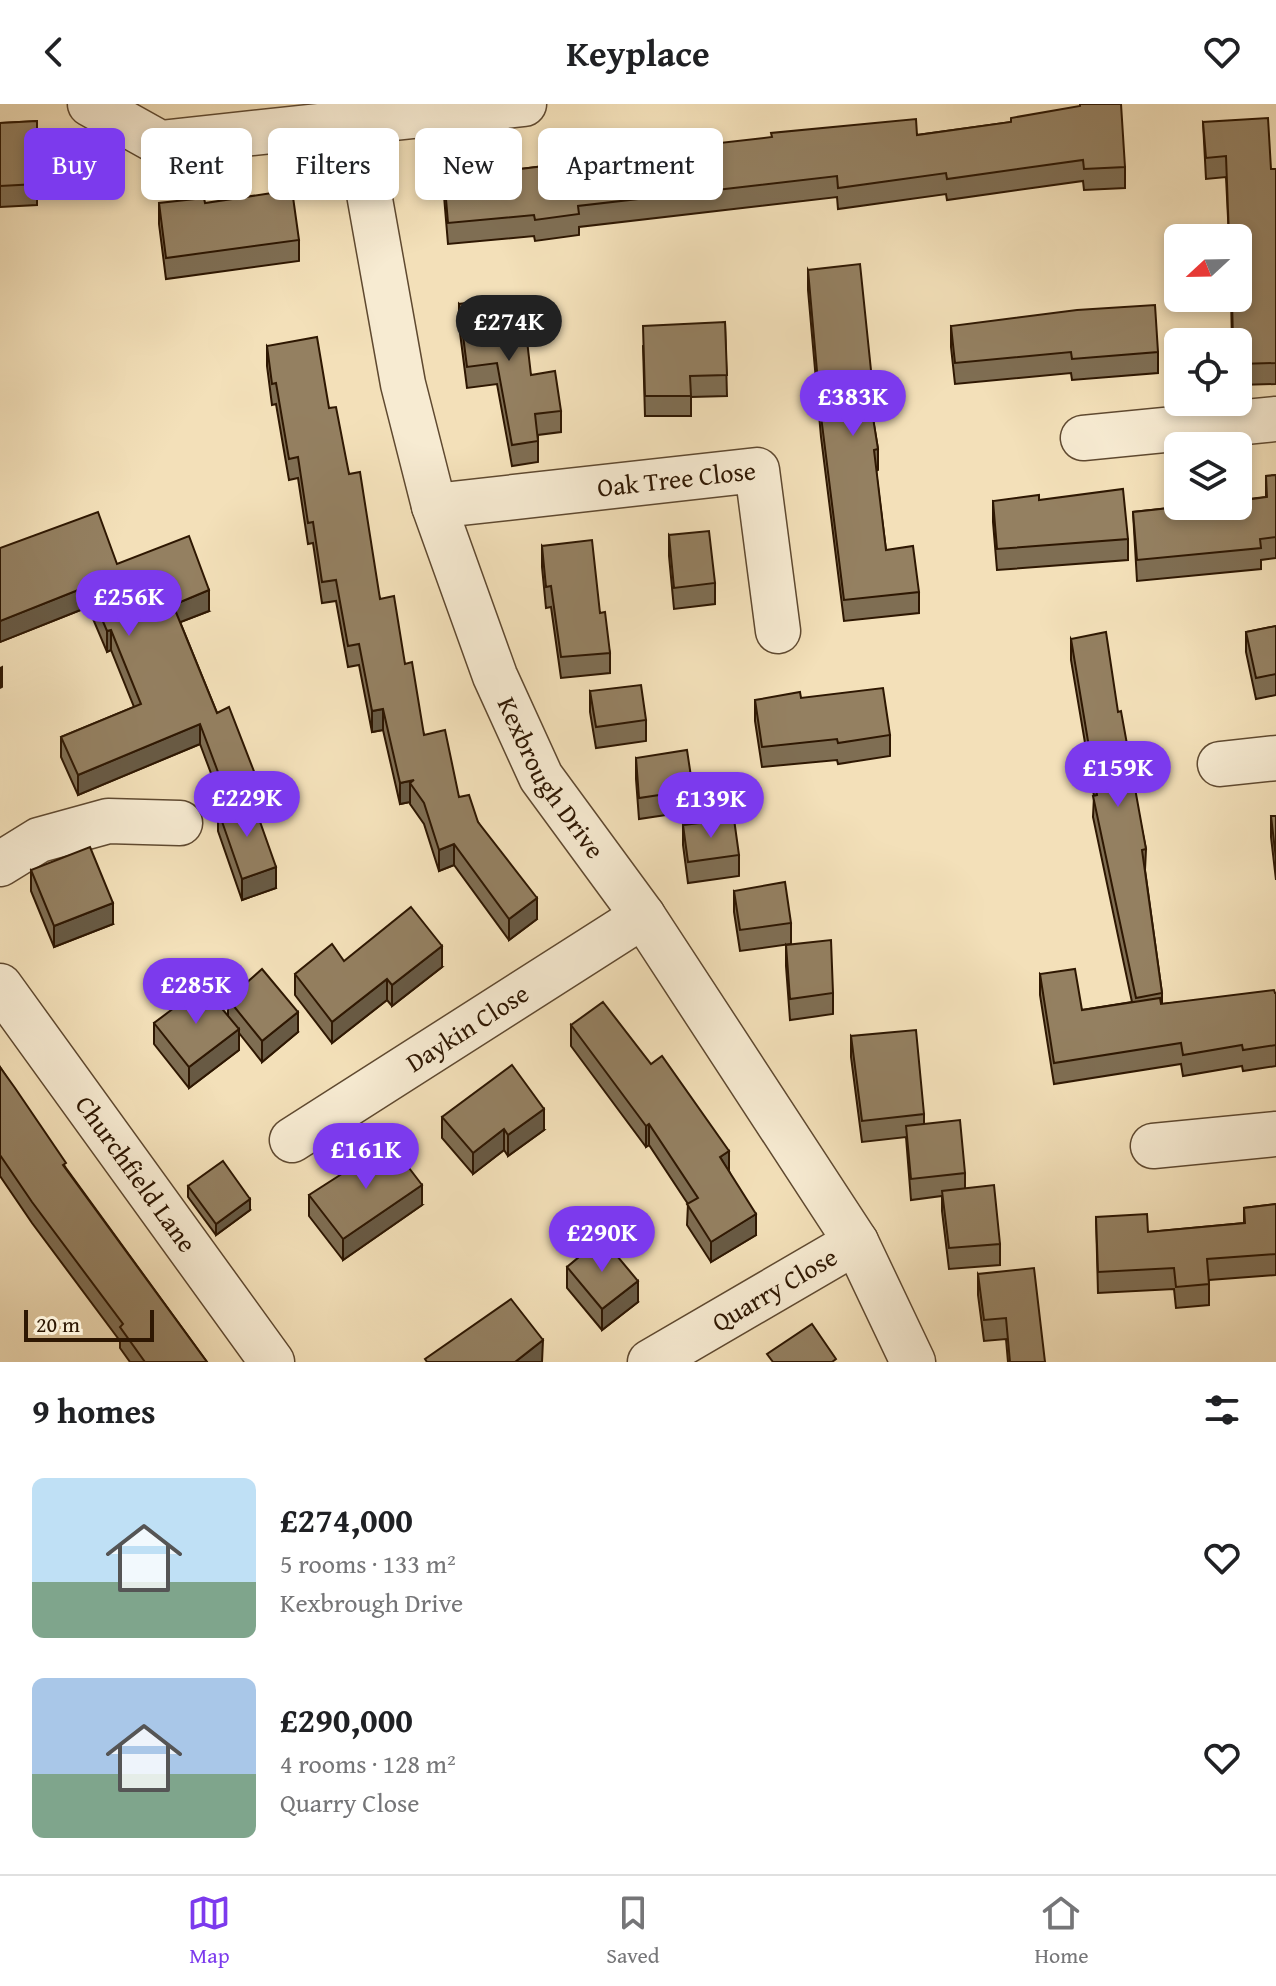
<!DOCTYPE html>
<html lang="en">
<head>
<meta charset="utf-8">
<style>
	:root { --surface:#fff; --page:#f2f2f2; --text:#202124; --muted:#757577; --line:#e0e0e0; --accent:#7c3aed }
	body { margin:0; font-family:"Gentium Book Plus",serif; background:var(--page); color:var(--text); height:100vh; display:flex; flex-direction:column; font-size:30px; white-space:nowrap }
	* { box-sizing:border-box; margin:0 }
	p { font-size:26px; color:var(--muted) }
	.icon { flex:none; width:44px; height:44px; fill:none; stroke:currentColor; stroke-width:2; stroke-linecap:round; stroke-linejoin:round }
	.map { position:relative; height:1258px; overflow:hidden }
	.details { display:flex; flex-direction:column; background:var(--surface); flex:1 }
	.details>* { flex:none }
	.top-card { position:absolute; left:24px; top:24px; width:800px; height:72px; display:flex; gap:16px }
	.needle { width:52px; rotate:248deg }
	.tools { position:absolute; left:1164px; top:120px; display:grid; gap:16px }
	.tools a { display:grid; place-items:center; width:88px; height:88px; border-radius:12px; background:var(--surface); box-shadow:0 4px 12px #0003; font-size:40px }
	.scale { position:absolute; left:24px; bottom:20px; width:130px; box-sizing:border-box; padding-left:8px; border:4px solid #2e1702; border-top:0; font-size:22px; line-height:28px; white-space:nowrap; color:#2e1702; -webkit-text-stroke:6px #f7ebd2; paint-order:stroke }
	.price { position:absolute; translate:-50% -68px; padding:0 18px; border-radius:28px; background:var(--accent); color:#fff; font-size:26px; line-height:52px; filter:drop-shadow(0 2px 4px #0008) }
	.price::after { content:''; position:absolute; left:50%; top:48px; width:24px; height:18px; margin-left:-12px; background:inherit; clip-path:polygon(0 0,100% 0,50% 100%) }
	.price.current { background:#222; color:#fff }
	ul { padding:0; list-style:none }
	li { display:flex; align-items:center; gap:24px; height:200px; padding:0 32px }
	li span { display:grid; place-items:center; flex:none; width:224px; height:160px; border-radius:12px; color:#555 }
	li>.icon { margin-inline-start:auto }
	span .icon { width:96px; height:96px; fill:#fffc; stroke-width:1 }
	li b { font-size:34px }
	h2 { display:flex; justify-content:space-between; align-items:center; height:96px; padding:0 32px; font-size:34px }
	.tag { padding:0 28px; border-radius:12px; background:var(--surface); box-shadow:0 4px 12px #0003; font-size:28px; line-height:72px }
	.tag.current { background:var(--accent); color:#fff }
	header { display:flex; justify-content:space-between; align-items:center; height:104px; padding:0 32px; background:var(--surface); font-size:36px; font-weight:800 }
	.menu { display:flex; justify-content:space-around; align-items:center; height:112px; border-top:2px solid var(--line); background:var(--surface); font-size:22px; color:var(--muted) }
	.menu a { display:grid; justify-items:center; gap:4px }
	.menu .current { color:var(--accent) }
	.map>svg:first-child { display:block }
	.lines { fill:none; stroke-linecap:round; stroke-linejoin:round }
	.minor-casing { stroke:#5f4930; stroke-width:47 }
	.tertiary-casing { stroke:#5f4930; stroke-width:47 }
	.minor { stroke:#f7ebd2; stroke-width:44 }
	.tertiary { stroke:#f7ebd2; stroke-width:44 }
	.wall { fill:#7f6e53; stroke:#2e1702; stroke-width:2 }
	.shaded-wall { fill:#685a44; stroke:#2e1702; stroke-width:2 }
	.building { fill:#948061; stroke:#2e1702; stroke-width:2 }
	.labels { text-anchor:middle; stroke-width:8; stroke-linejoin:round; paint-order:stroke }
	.street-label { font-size:26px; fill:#2e1702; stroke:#f7ebd2 }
</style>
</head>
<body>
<header><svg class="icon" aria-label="back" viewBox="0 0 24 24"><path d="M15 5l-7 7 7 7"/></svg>Keyplace<svg class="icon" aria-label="heart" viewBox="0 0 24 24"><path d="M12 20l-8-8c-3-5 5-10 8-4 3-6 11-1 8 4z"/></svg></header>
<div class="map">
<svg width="1276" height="1258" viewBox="0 0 1276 1258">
	<rect width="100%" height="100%" fill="#f3e0b9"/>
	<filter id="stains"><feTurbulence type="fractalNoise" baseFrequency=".0025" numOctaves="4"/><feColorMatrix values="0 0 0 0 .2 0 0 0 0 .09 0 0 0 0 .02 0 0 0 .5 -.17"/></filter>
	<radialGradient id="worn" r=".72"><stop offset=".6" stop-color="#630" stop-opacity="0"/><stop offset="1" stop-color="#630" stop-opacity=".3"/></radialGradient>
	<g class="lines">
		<defs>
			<g id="minor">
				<polyline points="90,0 160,39 524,0"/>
				<path id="s1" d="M356 17 403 280 434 402 495 572 541 673 643 812 856 1138 913 1258"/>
				<polyline points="1083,334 1276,315"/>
				<path id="s2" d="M434 402 757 366 778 527"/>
				<polyline points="1220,660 1276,654"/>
				<polyline points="0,760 39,736 108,717 180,719"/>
				<path id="s3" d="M292 1036 643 812"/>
				<polyline points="1153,1042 1276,1030"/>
				<path id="s4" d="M650 1258 856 1138"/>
			</g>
			<g id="tertiary">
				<path id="s5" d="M0 882 272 1258"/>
			</g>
		</defs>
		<!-- minor casing -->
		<use href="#minor" class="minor-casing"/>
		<!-- tertiary casing -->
		<use href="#tertiary" class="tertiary-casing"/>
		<!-- minor -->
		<use href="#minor" class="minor"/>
		<!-- tertiary -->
		<use href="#tertiary" class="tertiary"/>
	</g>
	<!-- wall -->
	<g class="wall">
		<polygon points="37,17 37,101 0,103 0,19"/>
		<polygon points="1011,18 1125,63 1125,84 1084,86 1083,77 947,96 946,90 838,105 837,93 579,123 579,131 535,137 534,132 448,140 444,92 444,71 504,67 633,51 633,44 676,44 917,31"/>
		<polygon points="1203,18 1271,65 1276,65 1276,280 1238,281 1238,238 1232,238 1231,194 1238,194 1238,134 1229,134 1226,73 1206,75"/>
		<polygon points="159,99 205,99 299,136 299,157 166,175 159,120"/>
		<polygon points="808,166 872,276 872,297 870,297 878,345 878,366 876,367 886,446 919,488 919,509 844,517 821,333 808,186"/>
		<polygon points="459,200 531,271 561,307 561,328 538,331 538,358 512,362 497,280 467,284 459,221"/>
		<polygon points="725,218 727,292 691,293 691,312 645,312 643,242"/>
		<polygon points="951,222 1158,248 1158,269 1072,276 1071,269 955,280 951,243"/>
		<polygon points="267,242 329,304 349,370 380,495 405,560 424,631 459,693 478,718 537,815 509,836 454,761 439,767 424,720 410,700 410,698 400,700 383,626 372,628 359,561 348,563 336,497 322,499 313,439 308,440 298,374 289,376 276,300 272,301 267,262"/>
		<polygon points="1276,371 1276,454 1261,456 1261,465 1137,477 1133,408 1266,393 1266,372"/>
		<polygon points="993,397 1128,435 1128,456 997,466 993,418"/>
		<polygon points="669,431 715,479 715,500 674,505 669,452"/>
		<polygon points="542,442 600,509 610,549 610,569 561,574 551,503 546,504 542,463"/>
		<polygon points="0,444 117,460 209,507 180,518 217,609 255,690 229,702 276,784 242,796 218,727 218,706 224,704 200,640 78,691 61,653 61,633 134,603 111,546 107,548 88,503 0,538"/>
		<polygon points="1276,522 1276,591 1256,595 1246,548 1246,528"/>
		<polygon points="1071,535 1118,608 1146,745 1145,766 1162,889 1162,900 1276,889 1276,962 1243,967 1242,962 1183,972 1181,960 1054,980 1040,891 1040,870 1082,906 1132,898 1093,713 1094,692 1071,556"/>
		<polygon points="590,587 646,616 646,637 596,644 590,608"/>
		<polygon points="801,594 890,631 890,652 838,660 837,656 762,663 755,617 755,596"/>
		<polygon points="636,654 693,686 693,707 639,715 636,675"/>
		<polygon points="1271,712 1276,712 1276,776 1271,733"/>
		<polygon points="683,721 739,751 739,772 688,779 683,741"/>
		<polygon points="31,766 113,820 54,843 31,787"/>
		<polygon points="734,787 791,819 791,840 740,847 734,808"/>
		<polygon points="786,841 833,889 833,910 790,916 786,862"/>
		<polygon points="344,857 442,863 392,902 387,896 332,939 295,891 295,870"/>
		<polygon points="228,895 298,928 262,958 239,929 239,946 189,984 154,940 154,919 228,912"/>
		<polygon points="571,921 729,1067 756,1131 711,1158 687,1121 688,1100 649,1041 646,1043 571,942"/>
		<polygon points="851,932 924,1010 924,1020 965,1069 965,1084 1000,1140 1000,1161 949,1165 942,1107 942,1092 911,1096 906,1033 862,1038 851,953"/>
		<polygon points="0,963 66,1064 207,1258 130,1258 120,1244 120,1237 32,1119 0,1072"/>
		<polygon points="442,1013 544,1026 508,1052 504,1046 473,1070 442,1034"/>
		<polygon points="188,1082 250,1106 216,1131 188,1093"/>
		<polygon points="309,1091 422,1101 343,1156 309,1112"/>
		<polygon points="1276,1100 1276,1171 1209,1176 1209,1201 1176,1204 1174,1185 1098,1189 1096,1113 1148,1128 1244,1119 1244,1104"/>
		<polygon points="567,1163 638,1198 602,1226 567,1184"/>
		<polygon points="978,1170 1045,1258 1008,1258 1006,1235 984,1237 978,1191"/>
	</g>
	<!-- shaded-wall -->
	<g class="shaded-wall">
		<polygon points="88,482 88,503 0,538 0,517"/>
		<polygon points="209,486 209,507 173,521 173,501"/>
		<polygon points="111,526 111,546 107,548 107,527"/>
		<polygon points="2,563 2,583 0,584 0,564"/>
		<polygon points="383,605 383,626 372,628 372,607"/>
		<polygon points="200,620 200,640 78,691 78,671"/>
		<polygon points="255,670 255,690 224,704 224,684"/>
		<polygon points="414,676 410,679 410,698 400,700 400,679"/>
		<polygon points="454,740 454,761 439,767 439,746"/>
		<polygon points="276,763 276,784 242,796 242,775"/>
		<polygon points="537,794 537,815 509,836 509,815"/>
		<polygon points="113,799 113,820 54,843 54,822"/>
		<polygon points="442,842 442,863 392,902 392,881"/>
		<polygon points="387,875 387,896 332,939 332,918"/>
		<polygon points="298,908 298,928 262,958 262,937"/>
		<polygon points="239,925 239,946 189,984 189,963"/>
		<polygon points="544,1005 544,1026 508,1052 508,1031"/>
		<polygon points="649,1020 649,1041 646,1043 646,1022"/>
		<polygon points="504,1025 504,1046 473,1070 473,1049"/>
		<polygon points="729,1047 729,1068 720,1053"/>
		<polygon points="422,1081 422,1101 343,1156 343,1135"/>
		<polygon points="250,1095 250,1106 216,1131 216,1120"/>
		<polygon points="756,1110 756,1131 711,1158 711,1138"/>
		<polygon points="638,1177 638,1198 602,1226 602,1205"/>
		<polygon points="543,1236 542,1258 515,1258"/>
	</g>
	<!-- building -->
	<g class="building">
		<polygon points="1080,0 1121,0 1125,63 1084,65 1083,56 947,75 946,69 838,84 837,72 578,102 579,110 535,116 534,111 448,119 444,71 504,65 504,67 633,51 633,44 676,39 676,44 772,33 771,29 916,15 917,31 1011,18 1011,14 1080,2"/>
		<polygon points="1268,14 1271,65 1276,65 1276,259 1238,260 1238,238 1233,238 1232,194 1238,194 1238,134 1229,134 1226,52 1206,54 1203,18"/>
		<polygon points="37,17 37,80 0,82 0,19"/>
		<polygon points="292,86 299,136 166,154 159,99 204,94 205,99"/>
		<polygon points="860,160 872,276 867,276 878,345 874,346 886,446 913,442 919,488 844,496 821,312 808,166"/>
		<polygon points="522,193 531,271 555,267 561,307 535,310 538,337 512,341 497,259 467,263 459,200"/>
		<polygon points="1155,201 1158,248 1072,255 1071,248 955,259 951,222 1077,206"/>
		<polygon points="725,218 727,271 690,272 691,292 645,292 643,222"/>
		<polygon points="317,233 329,304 336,303 349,370 360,368 380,495 394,492 405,560 412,558 424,631 445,626 459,693 469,691 478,718 537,794 509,815 454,740 439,746 424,699 410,679 414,676 400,679 383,605 372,607 359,540 348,542 336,476 322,478 313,418 308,419 298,353 289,355 276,279 272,280 267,242"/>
		<polygon points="1276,371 1276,433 1260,435 1261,444 1137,456 1133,408 1188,402 1238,402 1238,397 1267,393 1266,372"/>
		<polygon points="1123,385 1128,435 997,445 993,397 1039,391 1039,396"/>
		<polygon points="98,408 117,460 189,432 209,486 173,501 217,609 229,603 255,670 224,684 200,620 78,671 61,633 141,600 111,526 107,527 88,482 0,517 0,444"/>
		<polygon points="709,427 715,479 674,484 669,431"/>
		<polygon points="592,436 600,509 605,508 610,549 561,553 551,482 546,483 542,442"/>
		<polygon points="1276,522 1276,570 1256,574 1246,528"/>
		<polygon points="1106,528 1118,608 1121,607 1146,745 1142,746 1162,889 1136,894 1093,692 1097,691 1071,535"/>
		<polygon points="641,581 646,616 596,623 590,587"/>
		<polygon points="883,584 890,631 838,639 837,635 762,643 755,596 800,588 801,594"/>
		<polygon points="687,646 693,686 639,694 636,654"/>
		<polygon points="252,695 276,763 242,775 218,706"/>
		<polygon points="1271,712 1276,712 1276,755"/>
		<polygon points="734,715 739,751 688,758 683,721"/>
		<polygon points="90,743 113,799 54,822 31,766"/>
		<polygon points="785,778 791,819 740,826 734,787"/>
		<polygon points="411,803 442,842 392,881 387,875 332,918 295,870 332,840 344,857"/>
		<polygon points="831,836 833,889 790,895 786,841"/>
		<polygon points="262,865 298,908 262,937 228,895"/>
		<polygon points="1075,865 1082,906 1160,894 1161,900 1274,886 1275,889 1276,889 1276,941 1243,946 1242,941 1183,951 1181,939 1054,959 1040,870"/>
		<polygon points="203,882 239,925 189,963 154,919"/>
		<polygon points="603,898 651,960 662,952 729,1047 720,1053 756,1110 711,1138 687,1100 698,1094 649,1020 646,1022 571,921"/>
		<polygon points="916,926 924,1010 862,1017 851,932"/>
		<polygon points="512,961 544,1005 508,1031 504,1025 473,1049 442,1013"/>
		<polygon points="0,963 15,984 66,1059 63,1061 207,1258 145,1258 120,1223 123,1220 32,1098 0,1051"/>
		<polygon points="960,1016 965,1069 911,1075 906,1022"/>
		<polygon points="390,1039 422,1081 343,1135 309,1091"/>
		<polygon points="223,1057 250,1095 216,1120 188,1082"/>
		<polygon points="994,1081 1000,1140 949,1144 942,1087"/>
		<polygon points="1276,1100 1276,1150 1207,1155 1209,1180 1176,1183 1174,1164 1098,1168 1096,1113 1147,1110 1148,1128 1245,1119 1244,1104"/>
		<polygon points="602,1134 638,1177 602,1205 567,1163"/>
		<polygon points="1034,1164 1045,1258 1010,1258 1006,1214 984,1216 978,1170"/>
		<polygon points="511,1195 543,1236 515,1258 427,1258 425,1255"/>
		<polygon points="812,1220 836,1255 832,1258 773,1258 767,1250"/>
	</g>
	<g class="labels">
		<!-- street labels -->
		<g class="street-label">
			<text dy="9" stroke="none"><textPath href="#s2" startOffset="244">Oak Tree Close</textPath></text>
			<text dy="9" stroke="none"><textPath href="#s1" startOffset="690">Kexbrough Drive</textPath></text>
			<text dy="9" stroke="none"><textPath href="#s3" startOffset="208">Daykin Close</textPath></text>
			<text dy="9" stroke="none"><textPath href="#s5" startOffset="232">Churchfield Lane</textPath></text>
			<text dy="9" stroke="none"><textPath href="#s4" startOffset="144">Quarry Close</textPath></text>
		</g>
	</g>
	<rect width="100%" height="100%" filter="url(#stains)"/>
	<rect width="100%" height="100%" fill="url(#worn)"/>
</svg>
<div class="tools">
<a><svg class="needle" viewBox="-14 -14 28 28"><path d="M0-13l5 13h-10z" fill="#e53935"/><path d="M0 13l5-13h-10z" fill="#757577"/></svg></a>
<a><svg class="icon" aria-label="locate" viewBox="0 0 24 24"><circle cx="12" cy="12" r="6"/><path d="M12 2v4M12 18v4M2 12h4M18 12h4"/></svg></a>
<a><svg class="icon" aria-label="layers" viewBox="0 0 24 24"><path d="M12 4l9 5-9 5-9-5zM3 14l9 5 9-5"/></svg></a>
</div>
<div class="scale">20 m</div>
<b class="price current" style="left:509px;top:259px">£274K</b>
<b class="price" style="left:853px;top:334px">£383K</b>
<b class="price" style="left:129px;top:534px">£256K</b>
<b class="price" style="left:1118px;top:705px">£159K</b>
<b class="price" style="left:247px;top:735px">£229K</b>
<b class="price" style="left:711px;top:736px">£139K</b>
<b class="price" style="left:196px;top:922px">£285K</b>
<b class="price" style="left:366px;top:1087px">£161K</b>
<b class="price" style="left:602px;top:1170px">£290K</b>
<div class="top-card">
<a class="tag current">Buy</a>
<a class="tag">Rent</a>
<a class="tag">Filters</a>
<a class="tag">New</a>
<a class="tag">Apartment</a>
</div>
</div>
<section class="details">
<h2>9 homes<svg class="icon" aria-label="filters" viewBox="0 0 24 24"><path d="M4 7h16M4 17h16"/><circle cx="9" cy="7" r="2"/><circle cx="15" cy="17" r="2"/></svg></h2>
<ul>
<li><span style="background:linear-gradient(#bfe0f5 65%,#7fa58c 0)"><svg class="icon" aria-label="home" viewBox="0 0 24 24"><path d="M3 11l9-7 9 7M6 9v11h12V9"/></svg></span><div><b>£274,000</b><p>5 rooms · 133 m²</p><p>Kexbrough Drive</p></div><svg class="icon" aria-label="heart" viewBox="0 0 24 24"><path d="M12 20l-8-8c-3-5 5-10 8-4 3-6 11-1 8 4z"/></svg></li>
<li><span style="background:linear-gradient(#a9c7e8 60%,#7fa58c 0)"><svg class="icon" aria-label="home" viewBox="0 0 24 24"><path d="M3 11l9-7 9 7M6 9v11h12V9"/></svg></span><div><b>£290,000</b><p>4 rooms · 128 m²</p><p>Quarry Close</p></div><svg class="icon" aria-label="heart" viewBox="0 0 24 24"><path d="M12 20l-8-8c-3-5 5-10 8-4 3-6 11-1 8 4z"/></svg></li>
</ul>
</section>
<nav class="menu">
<a class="current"><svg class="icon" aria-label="map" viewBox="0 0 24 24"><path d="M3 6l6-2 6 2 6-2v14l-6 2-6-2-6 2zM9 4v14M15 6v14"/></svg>Map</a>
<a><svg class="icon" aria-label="saved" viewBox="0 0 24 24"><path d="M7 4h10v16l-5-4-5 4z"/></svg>Saved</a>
<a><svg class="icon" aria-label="home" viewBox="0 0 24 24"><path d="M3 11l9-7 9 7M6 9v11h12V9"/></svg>Home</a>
</nav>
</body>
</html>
